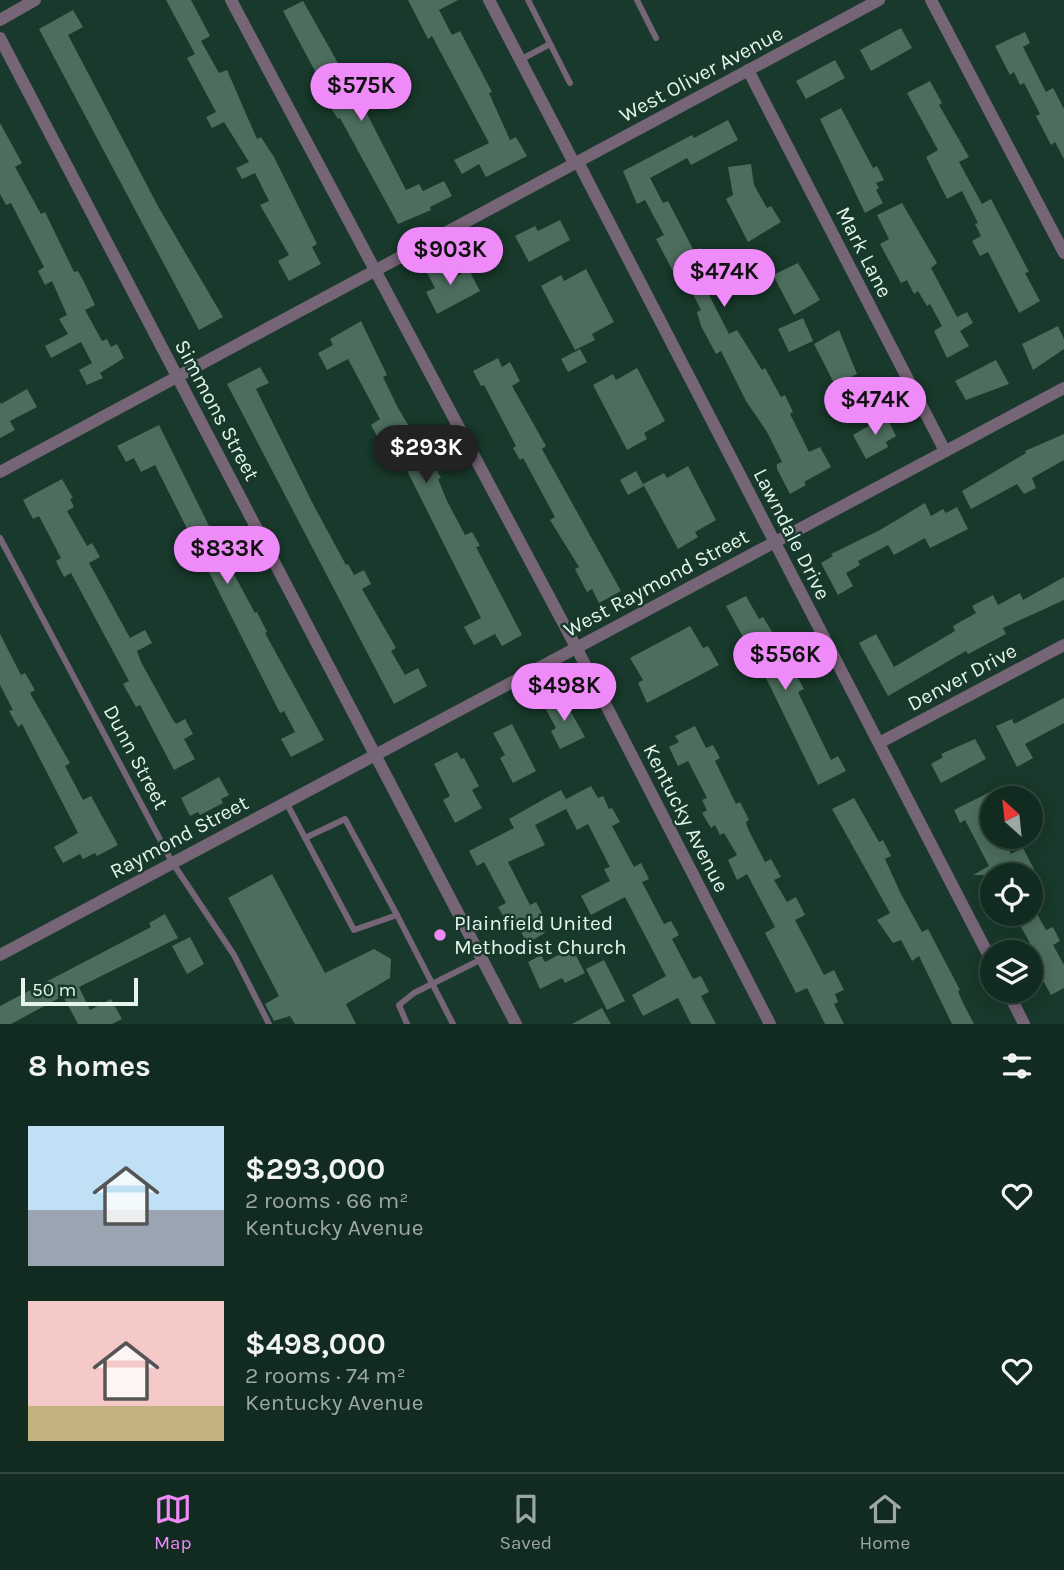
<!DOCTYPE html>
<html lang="en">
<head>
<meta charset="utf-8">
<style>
	:root { --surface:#122b20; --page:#1f372d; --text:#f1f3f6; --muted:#9ca7a5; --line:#31473e; --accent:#ee8bf8 }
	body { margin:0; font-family:Karla,sans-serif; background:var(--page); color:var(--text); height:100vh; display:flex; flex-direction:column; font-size:26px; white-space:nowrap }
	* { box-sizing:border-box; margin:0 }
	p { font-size:23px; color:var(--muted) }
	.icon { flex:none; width:38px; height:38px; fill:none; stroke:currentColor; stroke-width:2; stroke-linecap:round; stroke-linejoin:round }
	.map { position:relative; height:1024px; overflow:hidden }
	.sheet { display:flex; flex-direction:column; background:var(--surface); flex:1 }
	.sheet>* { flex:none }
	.needle { width:46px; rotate:333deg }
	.tools { position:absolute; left:980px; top:786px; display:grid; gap:14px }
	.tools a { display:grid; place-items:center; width:63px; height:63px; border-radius:50%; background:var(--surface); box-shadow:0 4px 18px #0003,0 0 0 2px var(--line); font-size:35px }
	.scale { position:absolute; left:21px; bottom:18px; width:117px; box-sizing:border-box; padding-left:7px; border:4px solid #e3f5ec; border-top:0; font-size:19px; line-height:24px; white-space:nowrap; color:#e3f5ec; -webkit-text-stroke:5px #18392b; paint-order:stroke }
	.price { position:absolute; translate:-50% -60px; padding:0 16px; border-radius:24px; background:var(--accent); color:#111; font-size:23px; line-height:46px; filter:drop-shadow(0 2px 4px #0008) }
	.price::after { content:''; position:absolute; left:50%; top:42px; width:21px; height:16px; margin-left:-10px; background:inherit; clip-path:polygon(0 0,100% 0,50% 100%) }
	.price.selected { background:#222; color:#fff }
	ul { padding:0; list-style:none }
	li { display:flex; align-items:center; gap:21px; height:175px; padding:0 28px }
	li span { display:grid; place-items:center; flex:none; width:196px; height:140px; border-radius:0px; color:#555 }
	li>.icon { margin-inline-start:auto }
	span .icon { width:84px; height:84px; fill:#fffc; stroke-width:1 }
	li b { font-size:30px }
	h2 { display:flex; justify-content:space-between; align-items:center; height:84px; padding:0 28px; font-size:30px }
	.dock { display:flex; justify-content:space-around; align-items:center; height:98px; border-top:2px solid var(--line); background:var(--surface); font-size:19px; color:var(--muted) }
	.dock a { display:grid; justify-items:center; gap:4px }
	.dock .selected { color:var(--accent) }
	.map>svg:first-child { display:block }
	.building { fill:#4d6e5e }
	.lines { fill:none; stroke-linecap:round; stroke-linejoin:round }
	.lane { stroke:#766477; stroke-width:6 }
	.street { stroke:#766477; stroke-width:12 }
	.poi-dot { fill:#ee8bf8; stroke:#18392b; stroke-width:2.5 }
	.labels { text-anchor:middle; stroke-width:5; stroke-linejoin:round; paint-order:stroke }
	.street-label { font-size:21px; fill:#e3f5ec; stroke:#18392b }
	.poi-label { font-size:21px; fill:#e3f5ec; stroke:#18392b; text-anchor:start }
</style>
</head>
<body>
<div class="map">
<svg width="1064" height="1024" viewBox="0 0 1064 1024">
	<rect width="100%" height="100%" fill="#18392b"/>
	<!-- building -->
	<g class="building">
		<polygon points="166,0 191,0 210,36 201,41 219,73 227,70 257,139 261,137 274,157 317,244 312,247 321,264 289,281 278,261 289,255 260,205 269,201 255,173 242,179 236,168 249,162 224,122 212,128 206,117 216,112 187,58 195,54"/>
		<polygon points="408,0 458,0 439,10 452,35 460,31 492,92 489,93 510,140 516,137 527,156 486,177 479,164 462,174 454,160 489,143 432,36 428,39"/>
		<polygon points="303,1 352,88 358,96 368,91 373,101 363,106 406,190 419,184 423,191 444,181 452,196 430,207 431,210 398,224 340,118 338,119 332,110 337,107 329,91 326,92 283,11"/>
		<polygon points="73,10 83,27 68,35 159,208 223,317 199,330 39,29"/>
		<polygon points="901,28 912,48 871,71 860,50"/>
		<polygon points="1025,32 1030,43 1023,47 1046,92 1053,88 1064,109 1064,159 1055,142 1051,145 1036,116 1040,114 1024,83 1020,85 1014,72 1010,75 995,46"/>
		<polygon points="835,60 845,78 806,99 796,81"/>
		<polygon points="930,81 942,103 939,105 969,157 959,162 982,204 991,199 1029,272 1025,273 1040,301 1019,313 988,252 980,256 972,241 981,236 975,224 978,223 962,191 947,199 926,157 938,150 907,93"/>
		<polygon points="841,108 873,168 877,166 884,180 876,183 879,188 876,190 883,203 865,213 820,119"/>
		<polygon points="728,120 738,140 691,165 687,158 650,178 663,203 668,201 694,251 701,248 708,260 702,263 717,291 709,295 729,334 737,330 762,370 765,368 781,397 785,395 793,412 790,414 809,452 820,447 831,467 804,482 806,485 790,494 777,469 777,464 782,462 767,432 746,401 721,351 716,354 701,326 697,312 701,310 683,275 677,279 656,239 664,235 645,200 637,204 623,171 692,135 694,138"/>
		<polygon points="0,123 22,163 15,167 41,214 45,212 74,272 78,271 84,282 95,305 85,310 102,341 107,339 111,347 117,344 124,358 100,373 103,378 87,385 79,370 92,363 81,342 51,358 45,346 68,334 59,319 67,315 52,281 45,285 38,271 44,267 11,203 6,205 0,194"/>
		<polygon points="751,164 754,185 767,208 771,206 781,222 748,242 726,199 733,195 728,167"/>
		<polygon points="902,203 937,263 931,268 957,317 967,312 973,323 960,331 969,346 947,358 934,331 942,326 930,304 927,306 918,291 914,294 907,280 901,283 880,244 889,239 877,215"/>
		<polygon points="560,220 570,240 529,262 515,236 535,226 538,231"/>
		<polygon points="449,262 457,276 469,270 480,291 437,314 426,292 435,288 427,273"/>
		<polygon points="798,263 820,300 794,315 773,275"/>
		<polygon points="586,269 614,322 592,334 595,340 575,350 541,286 561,275 564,281"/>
		<polygon points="803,318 813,341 789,352 778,329"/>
		<polygon points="361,321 387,375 383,377 398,408 410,428 413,427 441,478 438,479 447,501 465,535 472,532 480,546 476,547 522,635 502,646 495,634 474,645 464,627 481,618 387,431 377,436 371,425 380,419 348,359 327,370 318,353 333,345 330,339"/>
		<polygon points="1058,326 1064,339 1064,349 1033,370 1022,344"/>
		<polygon points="839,330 857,374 835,385 814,344"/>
		<polygon points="580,349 587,362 568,372 561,359"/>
		<polygon points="498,358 502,367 510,362 520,381 512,386 546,446 542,449 621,591 599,603 592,589 587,592 575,569 579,567 550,520 555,517 523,458 520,460 513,448 516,446 484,385 481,386 473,371"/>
		<polygon points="996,360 1009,384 966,400 955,381"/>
		<polygon points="260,367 269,383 256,389 314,506 346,565 348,564 354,575 364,570 371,584 362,589 396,648 391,651 405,675 418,668 427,686 394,704 227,384"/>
		<polygon points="637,368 665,421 644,433 647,439 627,450 593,385 613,374 616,380"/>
		<polygon points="27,389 37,407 10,421 15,430 0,438 0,402 1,404"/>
		<polygon points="886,416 896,436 886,442 888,447 866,459 853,435"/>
		<polygon points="159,425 223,554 255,613 257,612 267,632 265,633 324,740 291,757 281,739 295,732 284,711 280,713 155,465 141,472 134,458 126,462 117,446"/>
		<polygon points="1064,434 1064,460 1032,478 1036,488 1024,494 1017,484 971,509 962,491 1026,453 1025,451"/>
		<polygon points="688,466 716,520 695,532 698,537 678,549 643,484 664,473 667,478"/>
		<polygon points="636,471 644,486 628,495 620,480"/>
		<polygon points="62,479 73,498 70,499 74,507 67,511 87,546 92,543 100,557 89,563 130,638 145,630 152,643 137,651 141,662 173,720 176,724 185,719 193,734 184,739 195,759 174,770 140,705 136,707 123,684 129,681 71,573 64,577 56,561 61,558 39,516 33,519 23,500"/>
		<polygon points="925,503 931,516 943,509 946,513 957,507 968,529 930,548 925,538 894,555 888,545 858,561 860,565 846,573 853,586 838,595 821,563 833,556 831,554 880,530"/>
		<polygon points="1064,577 1064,600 1003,628 1006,634 968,654 966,651 888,696 859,643 876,634 894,667 955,631 953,626 976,613 972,606 993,595 998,605 1020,593 1023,600"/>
		<polygon points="746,596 759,619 763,617 774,635 766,639 786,675 794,671 804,689 798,692 831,760 838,756 846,771 818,785 769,684 726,606"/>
		<polygon points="690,626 703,648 708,646 719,665 647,703 638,683 643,680 630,658"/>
		<polygon points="0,634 21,675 25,673 35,690 30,693 70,763 65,766 83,800 91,796 118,845 97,856 95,853 83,859 80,854 63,863 54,847 78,833 22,724 18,727 9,711 13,710 0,685"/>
		<polygon points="562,696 585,737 560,749 551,731 556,728 544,706"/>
		<polygon points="1064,698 1064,723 1025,744 1033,758 1017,767 996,726 1012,719 1014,724"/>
		<polygon points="512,724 536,771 513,783 500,758 505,755 493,733"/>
		<polygon points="695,726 706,748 713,745 720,758 715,761 736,804 740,802 749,820 746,822 748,829 765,862 771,859 781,877 774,880 787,902 796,897 805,915 795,920 824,975 834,970 844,990 835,994 838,1002 834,1004 844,1024 825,1024 807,988 796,993 765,933 775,927 747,874 737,880 728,860 737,855 724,833 720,835 715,825 711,828 702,813 707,810 702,800 707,798 688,761 678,766 669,747 679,742 675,736"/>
		<polygon points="975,739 986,759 941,783 931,764 943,757 941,754"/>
		<polygon points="457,752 461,759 464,758 479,786 472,790 482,808 455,823 443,800 450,796 434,764"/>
		<polygon points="219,777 229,795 221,799 223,803 200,815 198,812 190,816 181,798"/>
		<polygon points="591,786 598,798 603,796 609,809 612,808 620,822 612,826 634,867 641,863 649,879 642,882 664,924 671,921 679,935 672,939 693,979 701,976 709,992 701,996 716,1024 691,1024 678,998 643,1016 632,995 666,976 625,897 591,915 581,896 610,881 604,869 610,867 588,824 577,830 566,809 535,825 545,845 508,862 530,905 536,902 543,915 537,918 545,933 527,943 513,917 506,921 498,907 506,903 484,862 477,866 469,851 514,828 509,819 546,798 561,790 566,799"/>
		<polygon points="992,791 992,807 988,810 992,818 992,836 1002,836 1011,854 1023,848 1037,875 973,875 989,866 965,820 960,823 954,810"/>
		<polygon points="854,798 879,842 883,840 891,856 885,859 901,894 922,932 928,929 960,990 958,991 962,1001 974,1024 952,1024 919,956 912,961 901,940 893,943 877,920 890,913 832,809"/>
		<polygon points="272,874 325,973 374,949 391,959 390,978 346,1004 356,1024 295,1024 290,1016 274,1021 265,1004 279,996 228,898"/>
		<polygon points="1035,910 1046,930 1053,927 1060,941 1053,945 1064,965 1064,988 1051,995 1031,959 1031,952 1024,946 1030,943 1017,920"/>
		<polygon points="165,914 178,938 79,987 90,1010 111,999 122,1019 112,1024 78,1024 63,996 11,1024 0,1024 0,1006 151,927 149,923"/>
		<polygon points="190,937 204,964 187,974 172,946"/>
		<polygon points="572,948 585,973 565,983 562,978 540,989 528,962 541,955 545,962"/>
		<polygon points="604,960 625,1001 607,1010 586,969"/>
		<polygon points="602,1008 611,1024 572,1024"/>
	</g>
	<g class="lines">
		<!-- lane -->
		<g class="lane">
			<polyline points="528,0 570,83"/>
			<polyline points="637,0 656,38"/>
			<polyline points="520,60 550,44"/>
			<polyline points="0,538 172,862 234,955 269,1024"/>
			<polyline points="286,802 354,930 397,915 453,1024"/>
			<polyline points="305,838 345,819 397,915"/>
			<polyline points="407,1024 399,1005 414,993 482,959"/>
		</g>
		<!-- street -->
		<g class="street">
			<polyline points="231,0 576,647 770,1024"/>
			<polyline points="489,0 574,163"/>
			<polyline points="931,0 1064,253"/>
			<polyline points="0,20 35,0"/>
			<polyline points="0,38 516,1024"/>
			<polyline points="748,70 945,451"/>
			<polyline points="578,162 992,962"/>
			<polyline points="0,472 879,0"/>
			<polyline points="879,743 1064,645"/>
			<polyline points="0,955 1064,388"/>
			<polyline points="1007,990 1024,1024"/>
		</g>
	</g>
	<!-- markers -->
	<circle class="poi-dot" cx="440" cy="935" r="7"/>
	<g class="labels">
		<!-- street labels -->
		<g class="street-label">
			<text transform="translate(701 74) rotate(-28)" y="7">West Oliver Avenue</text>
			<text transform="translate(864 252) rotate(63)" y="7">Mark Lane</text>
			<text transform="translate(217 410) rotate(62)" y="7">Simmons Street</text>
			<text transform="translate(792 534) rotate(63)" y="7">Lawndale Drive</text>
			<text transform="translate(656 583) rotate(-28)" y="7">West Raymond Street</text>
			<text transform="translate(962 677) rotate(-28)" y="7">Denver Drive</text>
			<text transform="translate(136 757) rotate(62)" y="7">Dunn Street</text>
			<text transform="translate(686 818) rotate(63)" y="7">Kentucky Avenue</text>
			<text transform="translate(179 837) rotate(-28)" y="7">Raymond Street</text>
		</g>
		<!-- poi labels -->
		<g class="poi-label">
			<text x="454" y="930">Plainfield United<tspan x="454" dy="24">Methodist Church</tspan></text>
		</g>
	</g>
</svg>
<div class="tools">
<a><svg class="needle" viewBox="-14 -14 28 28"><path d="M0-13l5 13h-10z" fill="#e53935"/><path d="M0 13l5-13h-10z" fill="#9ca7a5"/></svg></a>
<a><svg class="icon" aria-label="locate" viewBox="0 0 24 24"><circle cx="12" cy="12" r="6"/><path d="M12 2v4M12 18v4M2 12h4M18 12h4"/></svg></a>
<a><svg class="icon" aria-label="layers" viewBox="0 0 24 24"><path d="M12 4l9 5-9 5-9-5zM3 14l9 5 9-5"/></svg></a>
</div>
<div class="scale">50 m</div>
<b class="price" style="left:361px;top:123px">$575K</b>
<b class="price" style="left:450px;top:287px">$903K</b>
<b class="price" style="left:724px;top:309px">$474K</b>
<b class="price" style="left:875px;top:437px">$474K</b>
<b class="price selected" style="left:426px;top:485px">$293K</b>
<b class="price" style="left:227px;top:586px">$833K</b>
<b class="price" style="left:785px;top:692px">$556K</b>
<b class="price" style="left:564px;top:723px">$498K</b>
</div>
<section class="sheet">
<h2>8 homes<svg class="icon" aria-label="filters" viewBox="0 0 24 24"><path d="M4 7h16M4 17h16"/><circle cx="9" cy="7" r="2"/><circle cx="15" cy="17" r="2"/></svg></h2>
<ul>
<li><span style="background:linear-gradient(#bfe0f5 60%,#9aa5b1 0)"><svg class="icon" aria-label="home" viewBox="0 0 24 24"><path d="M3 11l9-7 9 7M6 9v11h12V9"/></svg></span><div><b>$293,000</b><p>2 rooms · 66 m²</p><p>Kentucky Avenue</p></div><svg class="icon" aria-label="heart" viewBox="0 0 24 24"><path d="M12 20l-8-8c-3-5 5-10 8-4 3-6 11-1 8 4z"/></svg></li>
<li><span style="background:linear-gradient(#f6c9c9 75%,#c2b280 0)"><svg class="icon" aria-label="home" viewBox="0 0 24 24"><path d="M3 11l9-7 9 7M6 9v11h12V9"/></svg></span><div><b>$498,000</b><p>2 rooms · 74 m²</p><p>Kentucky Avenue</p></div><svg class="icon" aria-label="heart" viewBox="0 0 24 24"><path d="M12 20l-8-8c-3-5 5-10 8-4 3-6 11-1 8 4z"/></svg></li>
</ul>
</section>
<nav class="dock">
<a class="selected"><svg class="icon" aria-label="map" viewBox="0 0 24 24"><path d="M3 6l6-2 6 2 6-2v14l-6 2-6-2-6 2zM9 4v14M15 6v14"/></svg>Map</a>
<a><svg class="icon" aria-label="saved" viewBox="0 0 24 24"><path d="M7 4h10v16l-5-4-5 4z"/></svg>Saved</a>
<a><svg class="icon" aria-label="home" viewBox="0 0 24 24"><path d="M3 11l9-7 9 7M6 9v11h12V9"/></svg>Home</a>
</nav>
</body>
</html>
